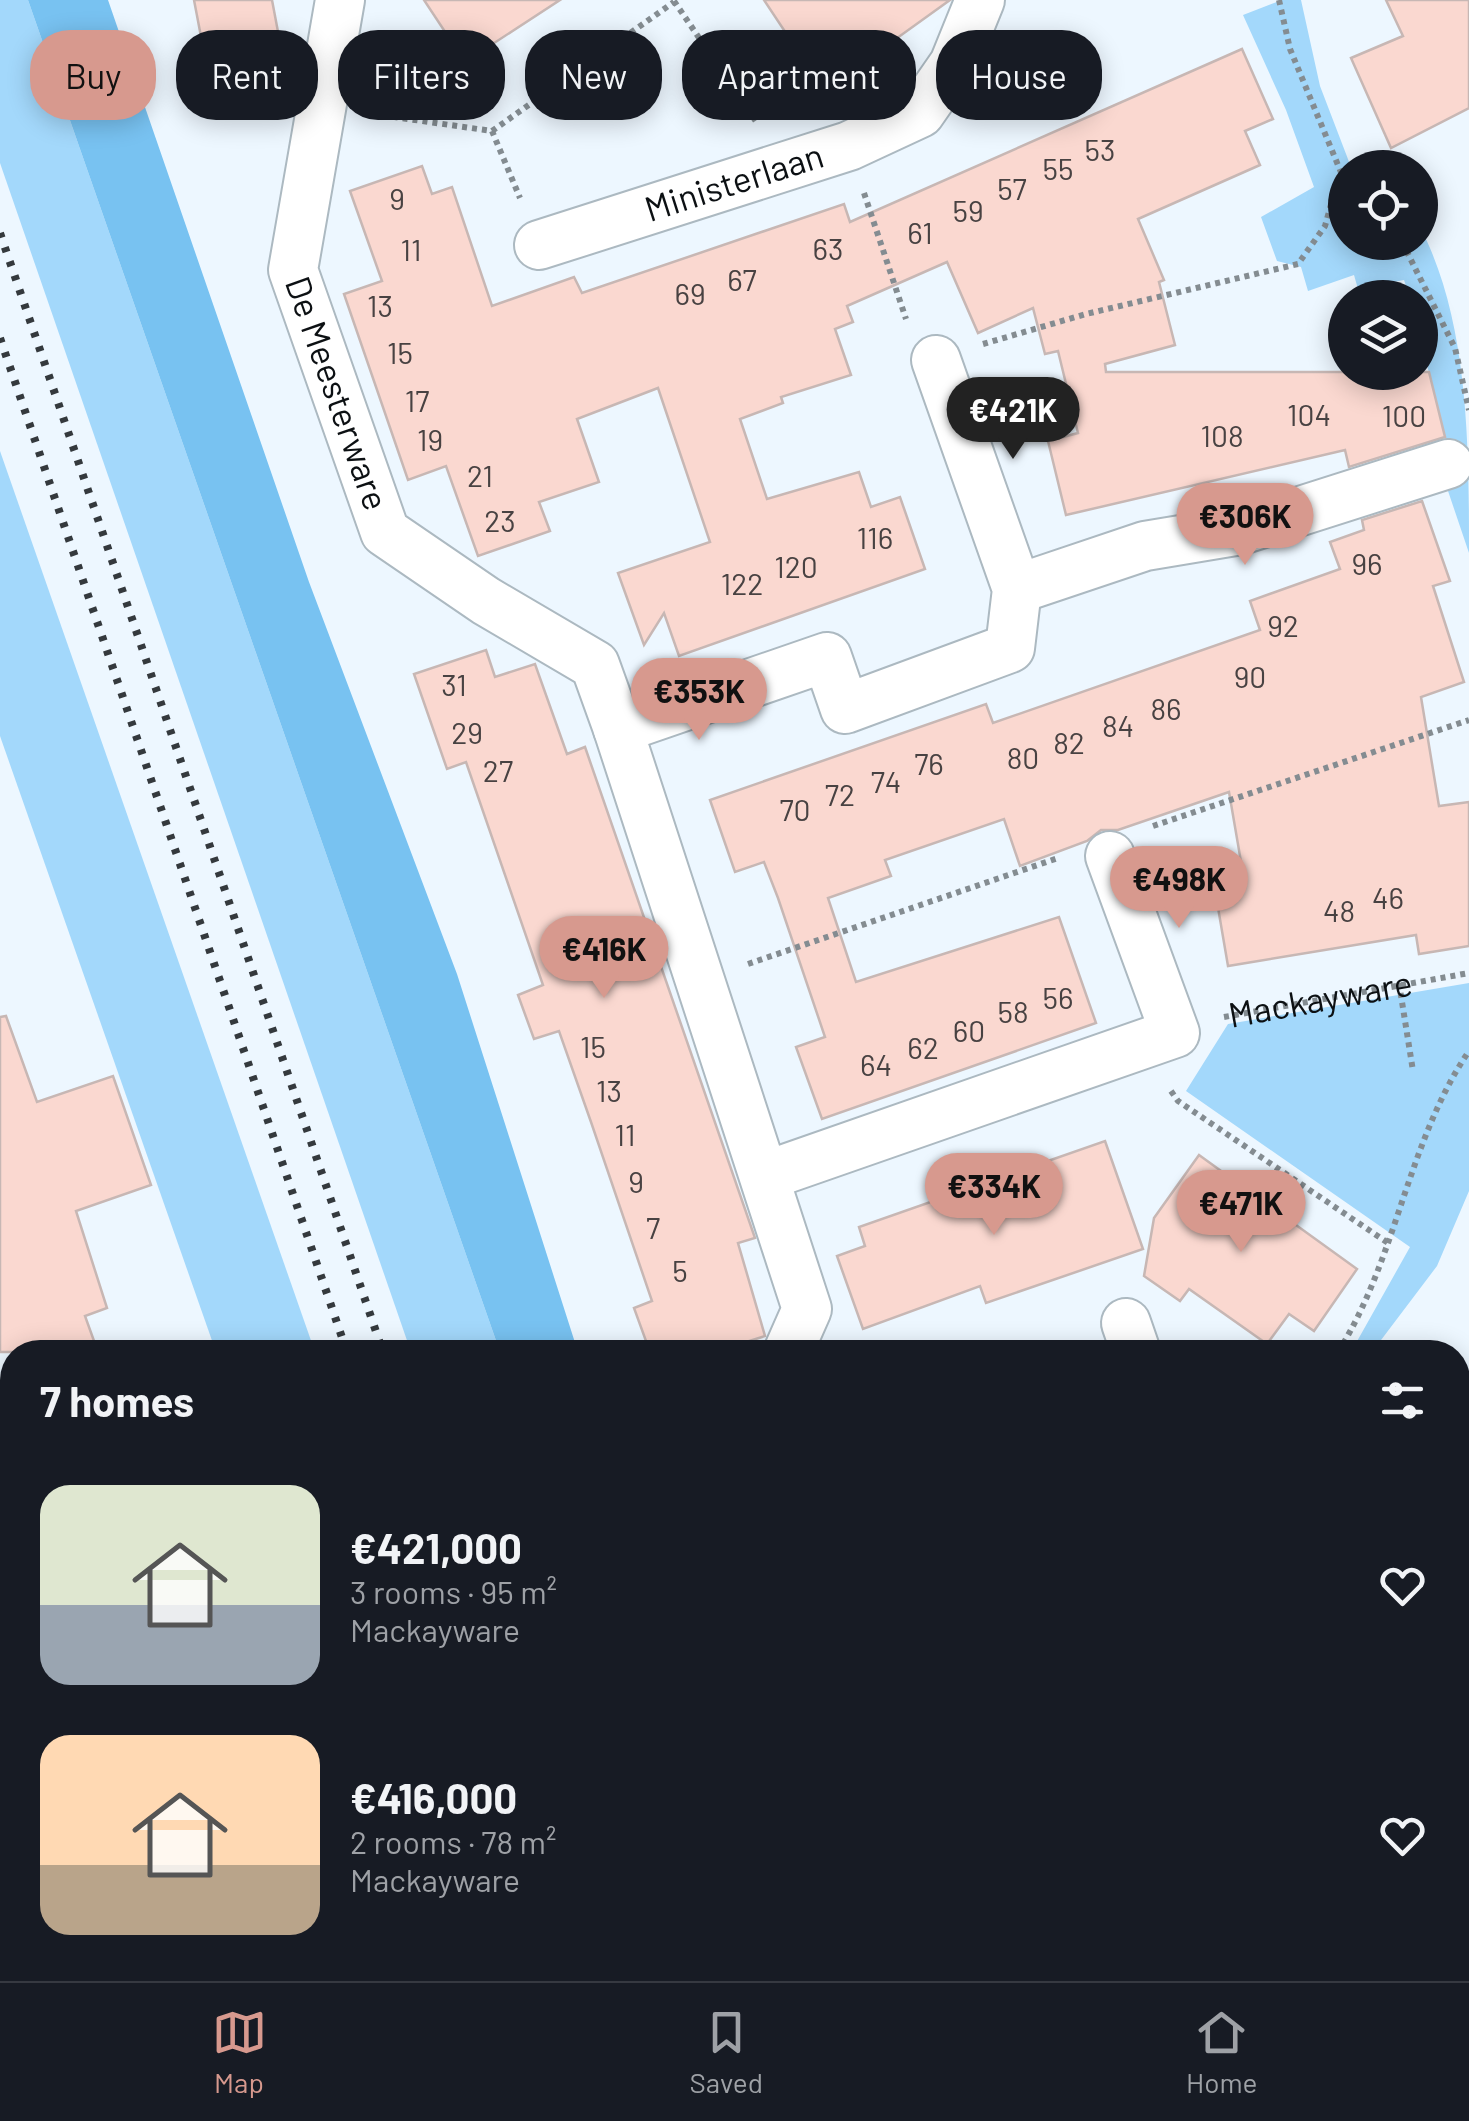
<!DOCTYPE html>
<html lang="en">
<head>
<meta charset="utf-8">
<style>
	:root { --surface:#171b24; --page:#20242c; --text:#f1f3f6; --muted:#9ea1a6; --line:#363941; --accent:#d7998e }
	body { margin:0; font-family:Barlow,sans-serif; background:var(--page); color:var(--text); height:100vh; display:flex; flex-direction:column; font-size:38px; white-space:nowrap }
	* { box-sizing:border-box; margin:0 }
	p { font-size:32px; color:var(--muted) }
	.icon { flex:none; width:55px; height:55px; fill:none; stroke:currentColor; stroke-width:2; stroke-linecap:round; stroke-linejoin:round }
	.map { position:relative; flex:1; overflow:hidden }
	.panel { position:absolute; left:0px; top:1340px; width:1470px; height:642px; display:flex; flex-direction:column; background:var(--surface); border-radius:40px 40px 0 0; box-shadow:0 5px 25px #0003 }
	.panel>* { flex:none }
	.banner { position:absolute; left:30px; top:30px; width:1410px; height:90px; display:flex; gap:20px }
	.fabs { position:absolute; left:1328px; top:150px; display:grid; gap:20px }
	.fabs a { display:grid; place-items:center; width:110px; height:110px; border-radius:50%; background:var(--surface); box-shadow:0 5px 25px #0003; font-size:50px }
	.price { position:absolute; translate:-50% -85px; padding:0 22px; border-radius:35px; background:var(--accent); color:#111; font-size:32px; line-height:65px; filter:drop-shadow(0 2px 5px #0008) }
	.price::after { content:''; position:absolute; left:50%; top:60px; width:30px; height:22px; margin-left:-15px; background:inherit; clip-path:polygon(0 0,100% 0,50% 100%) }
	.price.active { background:#222; color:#fff }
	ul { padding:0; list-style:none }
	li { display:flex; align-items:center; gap:30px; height:250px; padding:0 40px }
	li span { display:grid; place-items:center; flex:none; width:280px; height:200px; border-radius:30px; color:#555 }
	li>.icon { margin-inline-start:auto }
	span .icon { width:120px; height:120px; fill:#fffc; stroke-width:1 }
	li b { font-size:42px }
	h2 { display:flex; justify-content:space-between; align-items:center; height:120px; padding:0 40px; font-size:42px }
	.chip { padding:0 35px; border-radius:40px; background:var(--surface); box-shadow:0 5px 25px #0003; font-size:35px; line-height:90px }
	.chip.active { background:var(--accent); color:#111 }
	.tabs { display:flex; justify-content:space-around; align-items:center; height:140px; border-top:2px solid var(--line); background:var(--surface); font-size:28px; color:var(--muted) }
	.tabs a { display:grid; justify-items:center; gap:5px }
	.tabs .active { color:var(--accent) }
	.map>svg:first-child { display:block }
	.green { fill:#a3d8fb }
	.water { fill:#78c2f1 }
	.building { fill:#fad8d0; stroke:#c7b7b4; stroke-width:2.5 }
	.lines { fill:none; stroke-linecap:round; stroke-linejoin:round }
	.lane-casing { stroke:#acb9c1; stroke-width:28 }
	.street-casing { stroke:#acb9c1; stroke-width:52 }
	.path { stroke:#848c91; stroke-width:6; stroke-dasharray:5 5; stroke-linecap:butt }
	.lane { stroke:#fff; stroke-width:22 }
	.street { stroke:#fff; stroke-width:48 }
	.rail { stroke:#34393d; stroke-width:8; stroke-dasharray:5 10; stroke-linecap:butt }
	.labels { text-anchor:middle; stroke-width:10; stroke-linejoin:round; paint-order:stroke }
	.number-label { font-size:30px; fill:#484242 }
	.street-label { font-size:35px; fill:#0c1013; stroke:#fff }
</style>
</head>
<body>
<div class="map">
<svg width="1469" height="1981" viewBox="0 0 1469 1981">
	<rect width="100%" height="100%" fill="#edf7ff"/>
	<!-- green -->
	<g class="green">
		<polygon points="0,0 28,0 500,1352 411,1352 0,163"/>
		<path d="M1282 0H1301L1320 86 1351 167 1345 168V242H1420V227C1469 321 1469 446 1469 553L1447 488V445L1420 337V298L1410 297 1404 280 1358 289 1354 275 1308 291 1301 267 1277 261 1261 217 1314 187 1286 110 1243 15Z"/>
		<polygon points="0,451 315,1352 216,1352 0,736"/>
		<polygon points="1469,983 1469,1191 1437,1266 1372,1352 1351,1352 1410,1247 1186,1091 1228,1024"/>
	</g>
	<!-- water -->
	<polygon class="water" points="28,0 108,0 309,582 457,974 578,1352 500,1352"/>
	<!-- building -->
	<g class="building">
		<polygon points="194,0 272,0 282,53 207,68"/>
		<polygon points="424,0 560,0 465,62"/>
		<polygon points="764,0 950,0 886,46 902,71 839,113"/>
		<polygon points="1386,0 1469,0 1469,108 1391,148 1351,58 1403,36"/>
		<polygon points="1242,49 1273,119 1245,131 1260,165 1138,219 1164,280 1159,282 1175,345 1105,364 1106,372 1429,372 1445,437 1349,467 1345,450 1066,515 1048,441 1078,433 1058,351 1045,354 1033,308 978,333 947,262 847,306 853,322 835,329 851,375 781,397 783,403 740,419 767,499 859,472 871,507 900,497 925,569 679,656 664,613 644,645 618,573 710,542 658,388 577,419 599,482 539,502 550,531 478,556 446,466 408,480 344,294 382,281 350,191 422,166 432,194 452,187 492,306 574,277 582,293 844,204 850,222"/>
		<polygon points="1422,501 1450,581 1433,586 1464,682 1421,697 1439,806 1469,802 1469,946 1419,954 1416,935 1228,966 1215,890 1245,885 1229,792 1118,830 1101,830 1087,841 1020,866 1004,819 885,860 891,876 828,898 856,982 1059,917 1096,1023 822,1119 796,1047 825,1037 778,898 764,862 735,872 710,800 986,704 993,723 1260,630 1250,601 1340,569 1330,542 1364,530 1362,520"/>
		<polygon points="486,650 495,677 535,664 567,754 585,747 755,1238 738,1243 765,1336 715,1352 650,1352 634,1308 652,1301 591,1122 559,1031 534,1039 518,995 543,985 466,762 447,769 414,674"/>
		<polygon points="6,1016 37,1102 113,1076 151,1185 76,1211 107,1308 85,1316 98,1352 0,1352 0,1017"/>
		<polygon points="1105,1141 1143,1249 986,1303 980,1286 863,1329 837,1256 865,1246 859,1227"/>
		<polygon points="1199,1155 1357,1269 1314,1331 1289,1314 1267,1344 1189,1289 1180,1301 1144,1276 1154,1218"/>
	</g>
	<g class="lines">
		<defs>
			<g id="lane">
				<polyline points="0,1702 12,1699"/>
				<polyline points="0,1816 12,1813"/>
				<polyline points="0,1952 12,1948"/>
			</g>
			<g id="street">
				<path id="s2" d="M340 0 293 270 385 532 486 601 595 665 618 729"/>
				<path id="s3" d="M539 245 849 146 920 113 954 64 980 0"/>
				<polyline points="1017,589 1145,546 1241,530 1448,464"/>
				<polyline points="765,1176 1175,1033 1110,856"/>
				<polyline points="1126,1323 1136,1352"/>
				<polyline points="788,1352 807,1309 618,729 827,657 845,709 1010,648 1017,589 936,360"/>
				<polyline points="1458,1659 1469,1643"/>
				<polyline points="1048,1970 1052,1981"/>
			</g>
		</defs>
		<!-- lane casing -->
		<use href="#lane" class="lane-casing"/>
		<!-- street casing -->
		<use href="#street" class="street-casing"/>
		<!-- path -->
		<g class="path">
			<polyline points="1279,0 1290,49 1345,182"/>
			<polyline points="674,1 757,123"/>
			<polyline points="373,114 492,131 520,198"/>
			<polyline points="492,131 674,2"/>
			<polyline points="864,193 906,319"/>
			<polyline points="1402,242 1455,348 1469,410"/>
			<polyline points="983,344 1086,314 1298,264 1325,226 1339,176"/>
			<polyline points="1153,826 1469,720"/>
			<polyline points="748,964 1058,858"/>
			<polyline points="1399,983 1413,1071"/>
			<path id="s1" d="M1224 1017 1469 973"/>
			<polyline points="1171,1091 1178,1101 1391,1245"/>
			<path d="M1338 1352C1397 1259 1407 1142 1469 1051"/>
			<polyline points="0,1554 12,1589"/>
			<polyline points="93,1970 95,1981"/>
			<polyline points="1269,1981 1279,1970"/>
		</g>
		<!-- lane -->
		<use href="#lane" class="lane"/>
		<!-- street -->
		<use href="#street" class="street"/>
		<!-- rail -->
		<g class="rail">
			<polyline points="0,233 383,1352"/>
			<polyline points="0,338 347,1352"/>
			<polyline points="559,1970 563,1981"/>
			<polyline points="595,1970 599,1981"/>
		</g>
	</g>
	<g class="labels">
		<!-- number labels -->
		<g class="number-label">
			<text x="1100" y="161">53</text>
			<text x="1058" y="180">55</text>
			<text x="1012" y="200">57</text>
			<text x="397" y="210">9</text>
			<text x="968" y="222">59</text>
			<text x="920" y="244">61</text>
			<text x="828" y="260">63</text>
			<text x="411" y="261">11</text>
			<text x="742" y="291">67</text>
			<text x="690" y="305">69</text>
			<text x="380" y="317">13</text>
			<text x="400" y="364">15</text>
			<text x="417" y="412">17</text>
			<text x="1309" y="426">104</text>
			<text x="1404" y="427">100</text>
			<text x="1222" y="447">108</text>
			<text x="430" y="451">19</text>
			<text x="480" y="487">21</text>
			<text x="500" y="532">23</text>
			<text x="875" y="549">116</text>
			<text x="1367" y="575">96</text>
			<text x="796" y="578">120</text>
			<text x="742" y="595">122</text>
			<text x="1283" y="637">92</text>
			<text x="1250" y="688">90</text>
			<text x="454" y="696">31</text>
			<text x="1166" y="720">86</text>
			<text x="1118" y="737">84</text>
			<text x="467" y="744">29</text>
			<text x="1069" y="754">82</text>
			<text x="1023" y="769">80</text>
			<text x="929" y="775">76</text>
			<text x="498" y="782">27</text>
			<text x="886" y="793">74</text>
			<text x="840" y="806">72</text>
			<text x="795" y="821">70</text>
			<text x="1388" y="909">46</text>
			<text x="1339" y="922">48</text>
			<text x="1058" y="1009">56</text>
			<text x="1013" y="1023">58</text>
			<text x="969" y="1042">60</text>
			<text x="593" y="1058">15</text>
			<text x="923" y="1059">62</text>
			<text x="876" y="1076">64</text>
			<text x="609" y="1102">13</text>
			<text x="625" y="1146">11</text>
			<text x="636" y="1193">9</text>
			<text x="653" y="1239">7</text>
			<text x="680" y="1282">5</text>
		</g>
		<!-- street labels -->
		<g class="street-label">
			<text dy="12" stroke="none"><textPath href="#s3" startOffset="205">Ministerlaan</textPath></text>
			<text dy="12" stroke="none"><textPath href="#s2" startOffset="405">De Meesterware</textPath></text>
			<text dy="12" stroke="none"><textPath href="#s1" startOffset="98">Mackayware</textPath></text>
		</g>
	</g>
</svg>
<div class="fabs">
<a><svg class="icon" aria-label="locate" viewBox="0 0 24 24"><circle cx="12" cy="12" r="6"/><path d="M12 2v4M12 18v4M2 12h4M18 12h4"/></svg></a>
<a><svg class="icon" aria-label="layers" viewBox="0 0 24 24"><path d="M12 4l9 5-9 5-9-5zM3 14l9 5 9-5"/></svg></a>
</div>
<b class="price active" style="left:1013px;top:462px">€421K</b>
<b class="price" style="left:1245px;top:568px">€306K</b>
<b class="price" style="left:699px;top:743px">€353K</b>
<b class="price" style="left:1179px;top:931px">€498K</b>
<b class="price" style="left:604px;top:1001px">€416K</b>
<b class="price" style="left:994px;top:1238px">€334K</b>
<b class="price" style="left:1241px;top:1255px">€471K</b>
<div class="banner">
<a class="chip active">Buy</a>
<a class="chip">Rent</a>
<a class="chip">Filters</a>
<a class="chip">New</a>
<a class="chip">Apartment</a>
<a class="chip">House</a>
</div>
<section class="panel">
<h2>7 homes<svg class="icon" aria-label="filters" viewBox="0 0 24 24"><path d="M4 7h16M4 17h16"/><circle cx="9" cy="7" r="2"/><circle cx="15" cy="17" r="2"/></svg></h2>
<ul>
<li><span style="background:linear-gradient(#dfe7d0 60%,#9aa5b1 0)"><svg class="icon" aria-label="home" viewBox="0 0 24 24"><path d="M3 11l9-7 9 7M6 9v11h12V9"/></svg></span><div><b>€421,000</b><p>3 rooms · 95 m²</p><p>Mackayware</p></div><svg class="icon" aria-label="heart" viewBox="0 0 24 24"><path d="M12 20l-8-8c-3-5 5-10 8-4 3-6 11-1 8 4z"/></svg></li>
<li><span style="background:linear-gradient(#ffd9b3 65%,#b9a48a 0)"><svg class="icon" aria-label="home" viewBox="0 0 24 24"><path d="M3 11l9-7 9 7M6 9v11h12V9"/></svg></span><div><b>€416,000</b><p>2 rooms · 78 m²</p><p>Mackayware</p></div><svg class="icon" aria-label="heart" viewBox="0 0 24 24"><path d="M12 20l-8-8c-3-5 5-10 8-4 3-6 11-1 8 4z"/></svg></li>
</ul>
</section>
</div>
<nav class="tabs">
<a class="active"><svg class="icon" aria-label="map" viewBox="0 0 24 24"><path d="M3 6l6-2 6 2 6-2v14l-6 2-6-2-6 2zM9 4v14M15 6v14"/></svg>Map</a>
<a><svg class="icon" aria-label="saved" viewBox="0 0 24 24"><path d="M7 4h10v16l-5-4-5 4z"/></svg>Saved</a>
<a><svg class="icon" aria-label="home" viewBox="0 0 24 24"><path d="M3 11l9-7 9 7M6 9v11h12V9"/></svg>Home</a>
</nav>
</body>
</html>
